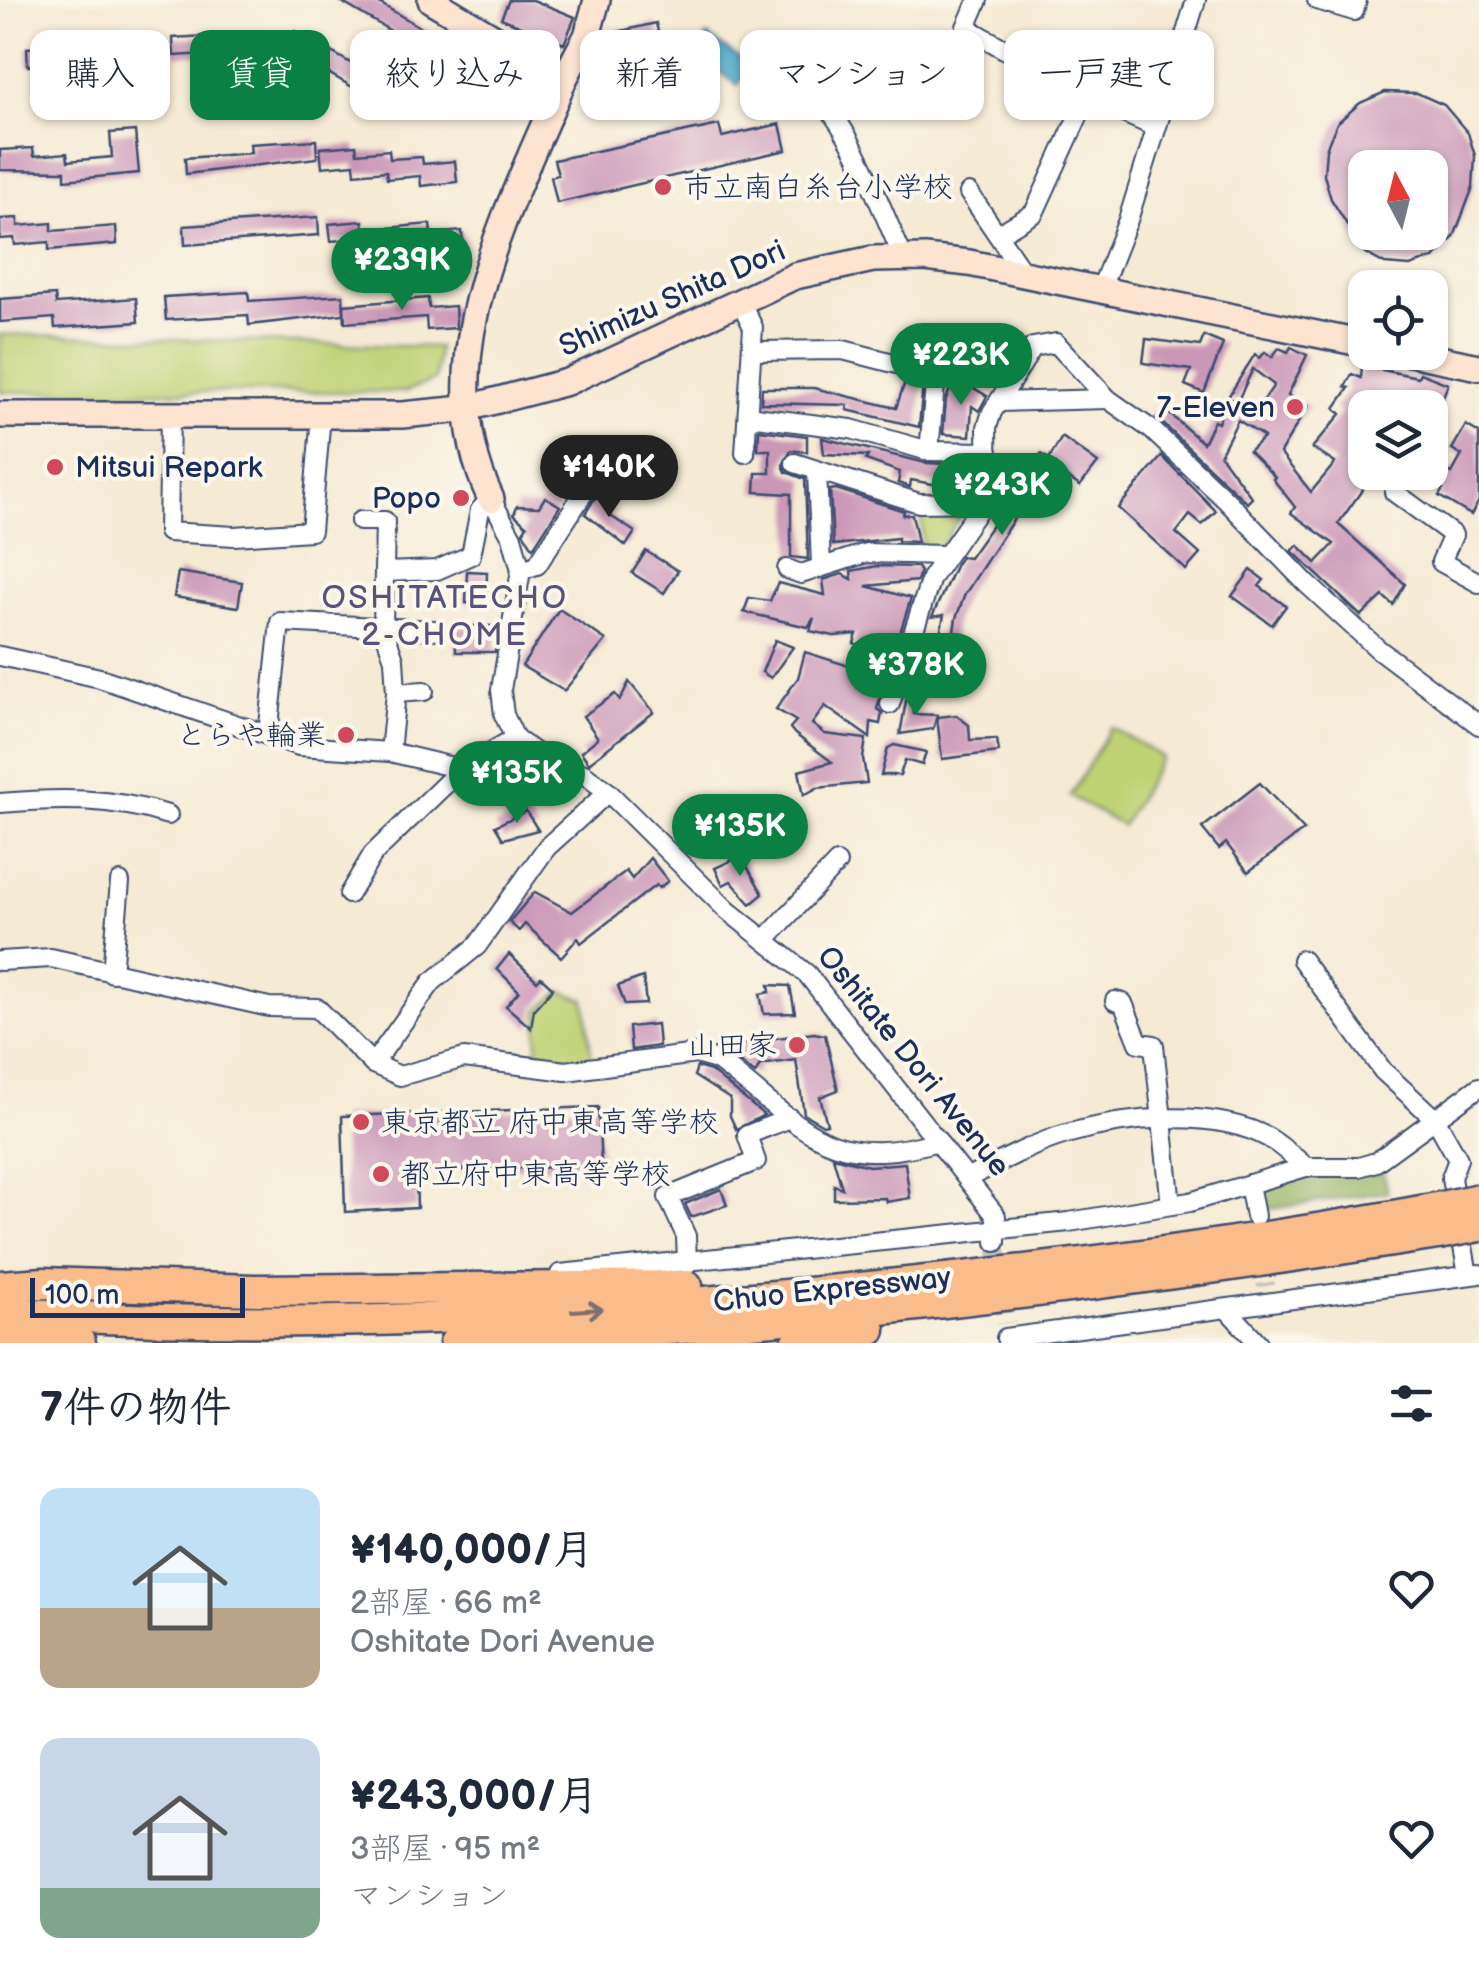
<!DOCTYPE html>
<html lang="ja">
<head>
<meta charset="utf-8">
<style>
	:root { --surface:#fff; --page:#f6f6f7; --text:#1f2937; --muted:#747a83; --accent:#0b8043 }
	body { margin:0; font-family:"Balsamiq Sans","Klee One",sans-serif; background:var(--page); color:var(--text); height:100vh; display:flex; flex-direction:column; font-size:38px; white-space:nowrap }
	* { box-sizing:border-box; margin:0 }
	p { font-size:32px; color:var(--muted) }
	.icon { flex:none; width:55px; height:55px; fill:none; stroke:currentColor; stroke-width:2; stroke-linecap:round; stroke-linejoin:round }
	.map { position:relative; height:1343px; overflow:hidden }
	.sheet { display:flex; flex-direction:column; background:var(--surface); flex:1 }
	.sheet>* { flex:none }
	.top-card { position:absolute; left:30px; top:30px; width:1420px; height:90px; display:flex; gap:20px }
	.needle { width:65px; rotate:353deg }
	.controls { position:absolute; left:1348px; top:150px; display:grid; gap:20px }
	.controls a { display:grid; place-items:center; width:100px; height:100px; border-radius:20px; background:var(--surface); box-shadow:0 2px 8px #0004; font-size:50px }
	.scale { position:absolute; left:30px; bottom:25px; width:215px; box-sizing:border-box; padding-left:10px; border:5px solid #1b2f5e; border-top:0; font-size:28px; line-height:35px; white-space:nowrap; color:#1b2f5e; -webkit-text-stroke:8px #fbf7ec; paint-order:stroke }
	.price { position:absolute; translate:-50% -85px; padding:0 22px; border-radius:35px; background:var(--accent); color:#fff; font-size:32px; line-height:65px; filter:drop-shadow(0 2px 5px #0008) }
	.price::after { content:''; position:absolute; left:50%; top:60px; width:30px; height:22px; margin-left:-15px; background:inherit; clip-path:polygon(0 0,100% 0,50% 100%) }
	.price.on { background:#222; color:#fff }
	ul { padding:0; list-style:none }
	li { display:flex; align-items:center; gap:30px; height:250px; padding:0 40px }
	li span { display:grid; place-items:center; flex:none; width:280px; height:200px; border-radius:20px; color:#555 }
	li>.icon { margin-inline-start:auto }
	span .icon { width:120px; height:120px; fill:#fffc; stroke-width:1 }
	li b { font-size:42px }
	h2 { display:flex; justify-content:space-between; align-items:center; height:120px; padding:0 40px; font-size:42px }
	.tag { padding:0 35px; border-radius:20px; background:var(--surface); box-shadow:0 2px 8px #0004; font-size:35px; line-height:90px }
	.tag.on { background:var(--accent); color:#fff }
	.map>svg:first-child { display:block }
	.green { fill:#bfd173; stroke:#6d8068; stroke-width:2.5 }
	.forest { fill:#97b365; stroke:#597162; stroke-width:2.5 }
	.water { fill:#48a7c7; stroke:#326b92; stroke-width:2.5 }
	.building { fill:#ca97b7; fill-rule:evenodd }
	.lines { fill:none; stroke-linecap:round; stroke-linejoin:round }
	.street-tunnel { stroke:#c9c5bc; stroke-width:18; stroke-dasharray:18 9; stroke-linecap:butt }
	.street-casing { stroke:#3c4b70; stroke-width:22 }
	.secondary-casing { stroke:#3c4b70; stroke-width:30 }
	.highway-casing { stroke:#3c4b70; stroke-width:35 }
	.street { stroke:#fff; stroke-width:18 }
	.secondary { stroke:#fde4d1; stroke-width:25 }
	.highway { stroke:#fabc8b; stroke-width:30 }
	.highway-bridge-casing { stroke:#3c4b70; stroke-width:35; stroke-linecap:butt }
	.highway-bridge { stroke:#fabc8b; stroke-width:30 }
	.oneway { stroke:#7f6e72 }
	.poi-dot { fill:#d1495b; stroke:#fbf7ec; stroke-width:4 }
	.labels { text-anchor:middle; stroke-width:8; stroke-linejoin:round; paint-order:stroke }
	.poi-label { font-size:30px; fill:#1b2f5e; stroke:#fbf7ec; text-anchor:start }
	.street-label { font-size:30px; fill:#1b2f5e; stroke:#fbf7ec }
	.neighbourhood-label { font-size:32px; letter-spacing:2.5px; fill:#58537d; stroke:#fbf7ec }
</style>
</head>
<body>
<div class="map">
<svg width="1479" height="1343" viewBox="0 0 1479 1343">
	<rect width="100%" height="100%" fill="#fbf7ec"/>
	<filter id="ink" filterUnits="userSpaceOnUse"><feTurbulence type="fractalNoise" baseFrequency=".01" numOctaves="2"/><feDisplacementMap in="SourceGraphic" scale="20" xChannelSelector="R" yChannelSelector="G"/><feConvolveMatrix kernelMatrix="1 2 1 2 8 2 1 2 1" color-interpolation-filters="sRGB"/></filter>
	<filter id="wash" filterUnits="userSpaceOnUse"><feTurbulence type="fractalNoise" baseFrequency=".0048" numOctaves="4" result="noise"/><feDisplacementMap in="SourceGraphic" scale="40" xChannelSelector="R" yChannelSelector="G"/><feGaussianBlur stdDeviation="2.25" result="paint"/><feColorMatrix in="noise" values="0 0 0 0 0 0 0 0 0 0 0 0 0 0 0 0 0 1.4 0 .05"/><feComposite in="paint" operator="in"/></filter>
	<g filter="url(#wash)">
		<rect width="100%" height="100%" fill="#f5ead3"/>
		<!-- green -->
		<g class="green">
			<polygon points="0,334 438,347 435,380 404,392 0,392"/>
			<polygon points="922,507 965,508 938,551 922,549"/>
			<polygon points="1111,727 1162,757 1122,826 1070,796"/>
			<polygon points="561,991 585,1000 592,1060 568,1062 537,1054 538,1011"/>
		</g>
		<!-- forest -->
		<polygon class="forest" points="1306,1174 1384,1174 1387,1192 1263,1210 1260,1188"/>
		<!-- water -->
		<polygon class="water" points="707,36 751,66 738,85 694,55"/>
		<g id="blocks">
			<!-- building -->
			<g class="building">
				<polygon points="338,0 374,0 539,97 534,108 531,113"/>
				<polygon points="509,0 533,0 575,17 564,44 501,18"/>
				<polygon points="656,23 672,92 664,94 666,102 644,108 642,101 635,103 631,88 622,90 612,48 620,46 617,32"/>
				<polygon points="295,31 385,83 375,100 285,48"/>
				<polygon points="275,32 277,50 174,56 173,38"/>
				<polygon points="131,41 132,60 28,66 27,48"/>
				<path d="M1385 92 1417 93 1444 105 1468 133 1475 156 1473 187 1454 237 1434 258 1410 266 1385 264 1365 253 1331 199 1324 175 1326 149 1337 123 1360 103ZM1365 168H1430V232H1365Z"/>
				<polygon points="780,124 786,150 557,203 551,177 558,175 554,160 719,125 722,137"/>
				<polygon points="135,131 139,173 65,180 65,171 0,170 0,150 33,148 34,156 67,153 68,161 112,157 110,133"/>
				<polygon points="316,140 317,158 186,174 185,158 251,153 250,144"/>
				<polygon points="356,145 357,153 389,150 390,159 422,157 423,164 455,161 457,182 421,186 420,176 387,179 386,171 355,174 354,164 322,167 320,148"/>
				<polygon points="318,217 319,235 185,245 184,226"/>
				<polygon points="18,218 18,226 52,223 52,231 116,226 117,244 49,250 49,242 15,245 14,238 0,239 0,219"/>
				<polygon points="363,221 364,230 430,224 431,234 462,231 463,245 431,248 430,240 364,246 363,238 331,241 329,224"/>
				<polygon points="248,292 249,301 343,295 344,314 249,325 248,315 166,320 164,297"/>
				<polygon points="55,295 56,304 136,298 138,322 55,328 54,318 0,322 0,299"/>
				<polygon points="428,298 429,308 455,306 456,328 427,330 426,317 345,323 344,305"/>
				<polygon points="1204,336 1223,344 1204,393 1185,385 1191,370 1143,363 1146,339 1200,346"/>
				<polygon points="1291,347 1307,355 1288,395 1308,406 1280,453 1311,492 1335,463 1312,448 1341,414 1335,408 1349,388 1345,387 1352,374 1361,378 1362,366 1418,377 1420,373 1448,384 1431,429 1430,408 1365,408 1365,472 1375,472 1338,524 1405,584 1393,605 1383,596 1361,616 1292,551 1298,545 1316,563 1334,544 1291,513 1295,507 1273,479 1275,477 1249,451 1264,437 1238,420 1220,455 1252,498 1247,503 1157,418 1165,410 1203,443 1214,421 1218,423 1225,403 1253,416 1274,385 1253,369 1237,402 1228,397 1255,354 1260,358 1265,352 1272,357 1279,348 1288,352"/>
				<polygon points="955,377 987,396 979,411 972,406 970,436 943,434 946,399"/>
				<polygon points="906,379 923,384 919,427 847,410 848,405 761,403 762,388 814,388 896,408"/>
				<polygon points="1466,425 1479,433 1479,501 1471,515 1439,496 1443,489 1410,472 1430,472 1430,462 1452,473 1462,455 1452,449"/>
				<polygon points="759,430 807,436 807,452 791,450 783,465 786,472 805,479 808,559 791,557 791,494 755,492 756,473 770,473 770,450 758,450"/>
				<polygon points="1062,437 1098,463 1080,486 1058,471 1015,517 965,594 956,618 946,685 930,681 944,615 932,617 956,564 961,557 969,558 1015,493 1008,482 1041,454 1049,459"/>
				<polygon points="822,438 926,463 968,465 968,480 932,484 911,480 910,487 898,483 900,472 866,460 868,456 824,454"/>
				<polygon points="1162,456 1216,511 1202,525 1190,515 1176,533 1200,554 1186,570 1118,508"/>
				<polygon points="836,489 904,511 903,515 912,514 918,542 898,541 898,538 833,545 830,490"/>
				<polygon points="598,493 613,509 609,515 635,532 626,546 585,514"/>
				<polygon points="545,497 560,506 533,548 523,532 527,526 514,514 517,506 539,507"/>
				<polygon points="646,551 678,571 664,593 632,573"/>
				<polygon points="877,566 917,567 920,572 917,581 866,586 911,598 893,655 873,655 866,672 885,679 877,709 882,713 880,724 871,722 870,738 825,706 812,724 825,734 866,739 863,758 867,783 817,788 804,795 799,771 832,762 795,734 790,728 796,721 776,709 798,678 805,652 849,666 858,645 854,643 857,634 834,636 810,631 814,618 808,627 744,612 749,598 770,601 778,583 825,595 823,580 842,574 852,579 851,571"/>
				<polygon points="1251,570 1264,580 1259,586 1286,606 1272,625 1232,596"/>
				<polygon points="467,571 487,572 486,604 466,603"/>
				<polygon points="178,572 242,582 238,607 174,597"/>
				<polygon points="559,609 606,640 564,691 522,666"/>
				<polygon points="455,626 498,626 495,652 456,652"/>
				<polygon points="775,640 793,647 771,678 762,672"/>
				<polygon points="629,682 654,712 589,763 581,752 598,738 583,716 615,694 620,700"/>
				<polygon points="908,690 912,690 914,714 937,715 933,729 900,734"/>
				<polygon points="956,715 969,725 970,740 997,739 999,752 942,759 937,717"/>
				<polygon points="894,745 926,752 922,765 905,760 900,775 881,775 888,748"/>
				<polygon points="1260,783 1304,830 1248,872 1226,843 1219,849 1202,828"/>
				<polygon points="526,811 538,830 503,839 495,826"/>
				<polygon points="741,856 763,894 751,904 731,881 723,885 715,868"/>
				<polygon points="650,858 668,881 659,888 656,885 581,943 578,938 561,957 525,924 519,931 509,922 535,892 572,912 626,871 632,879"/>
				<polygon points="509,954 537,981 541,977 553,988 534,1009 531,1028 506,1006 519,991 497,969"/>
				<polygon points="643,977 646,1004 625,1005 618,986"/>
				<polygon points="769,985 790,986 795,1013 764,1014 760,994 770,992"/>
				<polygon points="657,1024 659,1046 631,1050 629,1027"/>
				<polygon points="814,1033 825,1035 838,1090 820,1097 827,1124 823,1125 804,1114 796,1060 760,1065 755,1074 727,1052 729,1044 762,1044 762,1040"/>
				<polygon points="697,1067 711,1071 764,1115 736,1129 730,1116 730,1099 694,1076"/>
				<polygon points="598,1107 601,1166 416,1171 417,1208 345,1212 342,1116"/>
				<polygon points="833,1157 869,1166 905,1163 910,1198 886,1202 885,1198 834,1199 834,1185 842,1188"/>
				<polygon points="721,1189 727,1205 691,1217 685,1204"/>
			</g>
		</g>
	</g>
	<g filter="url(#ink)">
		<use href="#blocks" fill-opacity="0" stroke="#3c4b70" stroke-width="2.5"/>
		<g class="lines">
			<!-- street-tunnel -->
			<g class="street-tunnel">
				<polyline points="996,1242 1006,1323"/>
				<polyline points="1261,1256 1266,1286"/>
			</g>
			<defs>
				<g id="street">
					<polyline points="978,0 966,27 1087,97 1155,127"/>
					<polyline points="1317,0 1354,11 1357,0"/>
					<path d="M786 64C849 114 871 186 903 257"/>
					<polyline points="969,193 1025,275"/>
					<polyline points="999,234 1034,213 1087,97"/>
					<polyline points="1100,291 1128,220 1196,0"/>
					<polyline points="741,303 753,327 745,453"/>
					<polyline points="753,351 843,350 936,374 929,451"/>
					<polyline points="1000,402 1108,399"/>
					<polyline points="170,414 168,532 234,536 311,531 321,415"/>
					<polyline points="748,416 851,429 929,451 988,452"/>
					<polyline points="795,463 919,503 983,502"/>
					<polyline points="817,471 821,566"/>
					<polyline points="1394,492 1453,535 1441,562 1479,583"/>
					<polyline points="360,521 385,521 384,572 437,570 471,555 480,510 491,499 512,537 521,570 501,690 504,715 515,738 542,758 584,774 608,792 727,910 807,974 996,1216 996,1242"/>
					<polyline points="787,569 801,574 866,553 945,555"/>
					<polyline points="521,570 537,565 594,477"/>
					<polyline points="384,572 383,627 394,659 396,693 390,752"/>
					<polyline points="0,656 100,678 299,746 390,752 461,769 515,738"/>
					<polyline points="396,693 424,691"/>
					<polyline points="890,704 931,578 988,496 987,427 992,412 1033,347 1056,343 1108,399 1152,430 1227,501 1307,584 1378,649 1479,725"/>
					<polyline points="268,735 280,622 434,630"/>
					<path d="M0 803C58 798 112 797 168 815"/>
					<polyline points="349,894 373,854 461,769"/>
					<polyline points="766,939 837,863"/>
					<polyline points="1302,960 1383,1071 1436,1120 1458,1159 1451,1178 1468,1275"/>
					<path d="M0 961 51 958 269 1007 317 1008 373 1064 400 1076 464 1058 566 1071 696 1054 717 1060C800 1122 824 1174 938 1141"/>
					<polyline points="112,973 120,882"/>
					<polyline points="1115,1001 1123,1003 1139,1043 1154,1045 1171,1205"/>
					<polyline points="373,1064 432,982 477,946 547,847 608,792"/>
					<path d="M968 1178C1000 1162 1032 1144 1066 1134 1125 1117 1213 1108 1269 1138 1282 1146 1294 1157 1306 1167"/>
					<polyline points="1249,1184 1255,1216"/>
					<polyline points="687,1264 686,1236 668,1197 756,1161 747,1135 790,1118"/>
					<polyline points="560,1274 1069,1222 1190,1202 1306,1167 1359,1167 1376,1162 1479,1087"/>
					<polyline points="1228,1310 1258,1343"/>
					<polyline points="1006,1338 1479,1274"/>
				</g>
				<g id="secondary">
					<path d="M431 0 564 79C510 208 424 360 491 499"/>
					<polyline points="564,79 587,36 597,0"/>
					<polyline points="1405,352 1479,367"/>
					<polyline points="0,415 402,415 464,409 567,382 795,276 873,259 925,258 969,263 1365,344"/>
				</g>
				<g id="highway">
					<polyline points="0,1286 44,1283 255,1290 687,1286"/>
					<path d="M0 1312C255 1331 510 1319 764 1297 988 1277 1211 1250 1432 1209"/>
					<polyline points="0,1336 80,1343"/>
					<path d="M455 1343C786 1327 1112 1285 1438 1234"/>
					<polyline points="797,1343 870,1330"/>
				</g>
			</defs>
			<!-- street casing -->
			<use href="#street" class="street-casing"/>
			<!-- secondary casing -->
			<use href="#secondary" class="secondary-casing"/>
			<!-- highway casing -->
			<use href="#highway" class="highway-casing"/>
			<!-- street -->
			<use href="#street" class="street"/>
			<!-- secondary -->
			<use href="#secondary" class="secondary"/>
			<!-- highway -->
			<use href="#highway" class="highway"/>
			<defs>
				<g id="highway-bridge">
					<polyline points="1432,1209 1479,1199"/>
					<polyline points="1438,1234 1479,1226"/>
				</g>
			</defs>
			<!-- highway-bridge casing -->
			<use href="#highway-bridge" class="highway-bridge-casing"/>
			<!-- highway-bridge -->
			<use href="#highway-bridge" class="highway-bridge"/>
		</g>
		<!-- one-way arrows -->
		<defs><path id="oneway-shaft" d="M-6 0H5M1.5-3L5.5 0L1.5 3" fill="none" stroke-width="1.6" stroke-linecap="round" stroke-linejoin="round" transform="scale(2.5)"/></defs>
		<use class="oneway" href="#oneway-shaft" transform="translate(587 1310) rotate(-4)"/>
	</g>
	<!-- markers -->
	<g class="poi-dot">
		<circle cx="663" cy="187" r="10"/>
		<circle cx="1295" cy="407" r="10"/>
		<circle cx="55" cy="467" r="10"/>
		<circle cx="461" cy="498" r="10"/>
		<circle cx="346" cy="735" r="10"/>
		<circle cx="797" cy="1045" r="10"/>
		<circle cx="361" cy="1122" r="10"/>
		<circle cx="381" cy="1174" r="10"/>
	</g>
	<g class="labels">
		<!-- poi labels -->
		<g class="poi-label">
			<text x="683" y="197">市立南白糸台小学校</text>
			<text x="1275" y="417" text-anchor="end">7-Eleven</text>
			<text x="75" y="477">Mitsui Repark</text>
			<text x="441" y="508" text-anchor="end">Popo</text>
			<text x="326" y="745" text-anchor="end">とらや輪業</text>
			<text x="777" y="1055" text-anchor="end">山田家</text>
			<text x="381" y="1132">東京都立 府中東高等学校</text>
			<text x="401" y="1184">都立府中東高等学校</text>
		</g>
		<!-- street labels -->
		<g class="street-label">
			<text transform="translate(672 298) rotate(-24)" y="10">Shimizu Shita Dori</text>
			<text transform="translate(914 1061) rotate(51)" y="10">Oshitate Dori Avenue</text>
			<text transform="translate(832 1289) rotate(-6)" y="10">Chuo Expressway</text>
		</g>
		<!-- neighbourhood labels -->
		<g class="neighbourhood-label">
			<text x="445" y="608">OSHITATECHO<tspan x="445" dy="37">2-CHOME</tspan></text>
		</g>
	</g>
</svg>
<div class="controls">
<a><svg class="needle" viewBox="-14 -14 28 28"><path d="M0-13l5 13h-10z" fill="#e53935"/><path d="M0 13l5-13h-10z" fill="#747a83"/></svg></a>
<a><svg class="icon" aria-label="locate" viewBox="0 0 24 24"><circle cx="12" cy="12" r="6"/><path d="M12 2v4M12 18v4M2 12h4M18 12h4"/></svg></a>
<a><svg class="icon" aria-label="layers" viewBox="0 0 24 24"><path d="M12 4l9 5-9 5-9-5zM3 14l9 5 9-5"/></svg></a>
</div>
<div class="scale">100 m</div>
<b class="price" style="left:402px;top:313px">¥239K</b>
<b class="price" style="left:961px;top:408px">¥223K</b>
<b class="price on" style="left:609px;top:520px">¥140K</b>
<b class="price" style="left:1002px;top:538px">¥243K</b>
<b class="price" style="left:916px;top:718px">¥378K</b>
<b class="price" style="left:517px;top:826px">¥135K</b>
<b class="price" style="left:740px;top:879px">¥135K</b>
<div class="top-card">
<a class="tag">購入</a>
<a class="tag on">賃貸</a>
<a class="tag">絞り込み</a>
<a class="tag">新着</a>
<a class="tag">マンション</a>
<a class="tag">一戸建て</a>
</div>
</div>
<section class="sheet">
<h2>7件の物件<svg class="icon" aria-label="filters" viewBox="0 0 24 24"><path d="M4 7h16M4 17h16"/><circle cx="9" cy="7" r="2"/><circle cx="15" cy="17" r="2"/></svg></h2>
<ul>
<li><span style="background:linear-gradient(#bfe0f5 60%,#b9a48a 0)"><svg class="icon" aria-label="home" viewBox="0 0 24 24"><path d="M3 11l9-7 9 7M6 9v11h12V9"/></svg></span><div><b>¥140,000/月</b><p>2部屋 · 66 m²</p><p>Oshitate Dori Avenue</p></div><svg class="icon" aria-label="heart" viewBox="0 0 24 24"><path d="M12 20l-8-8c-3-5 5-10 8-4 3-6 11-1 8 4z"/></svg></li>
<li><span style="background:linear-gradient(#c9d6e8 75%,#7fa58c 0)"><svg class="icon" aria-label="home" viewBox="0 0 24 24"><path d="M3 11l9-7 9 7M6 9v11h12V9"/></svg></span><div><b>¥243,000/月</b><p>3部屋 · 95 m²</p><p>マンション</p></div><svg class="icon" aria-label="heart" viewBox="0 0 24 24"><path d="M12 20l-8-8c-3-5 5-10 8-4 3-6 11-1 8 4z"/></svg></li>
</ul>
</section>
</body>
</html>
